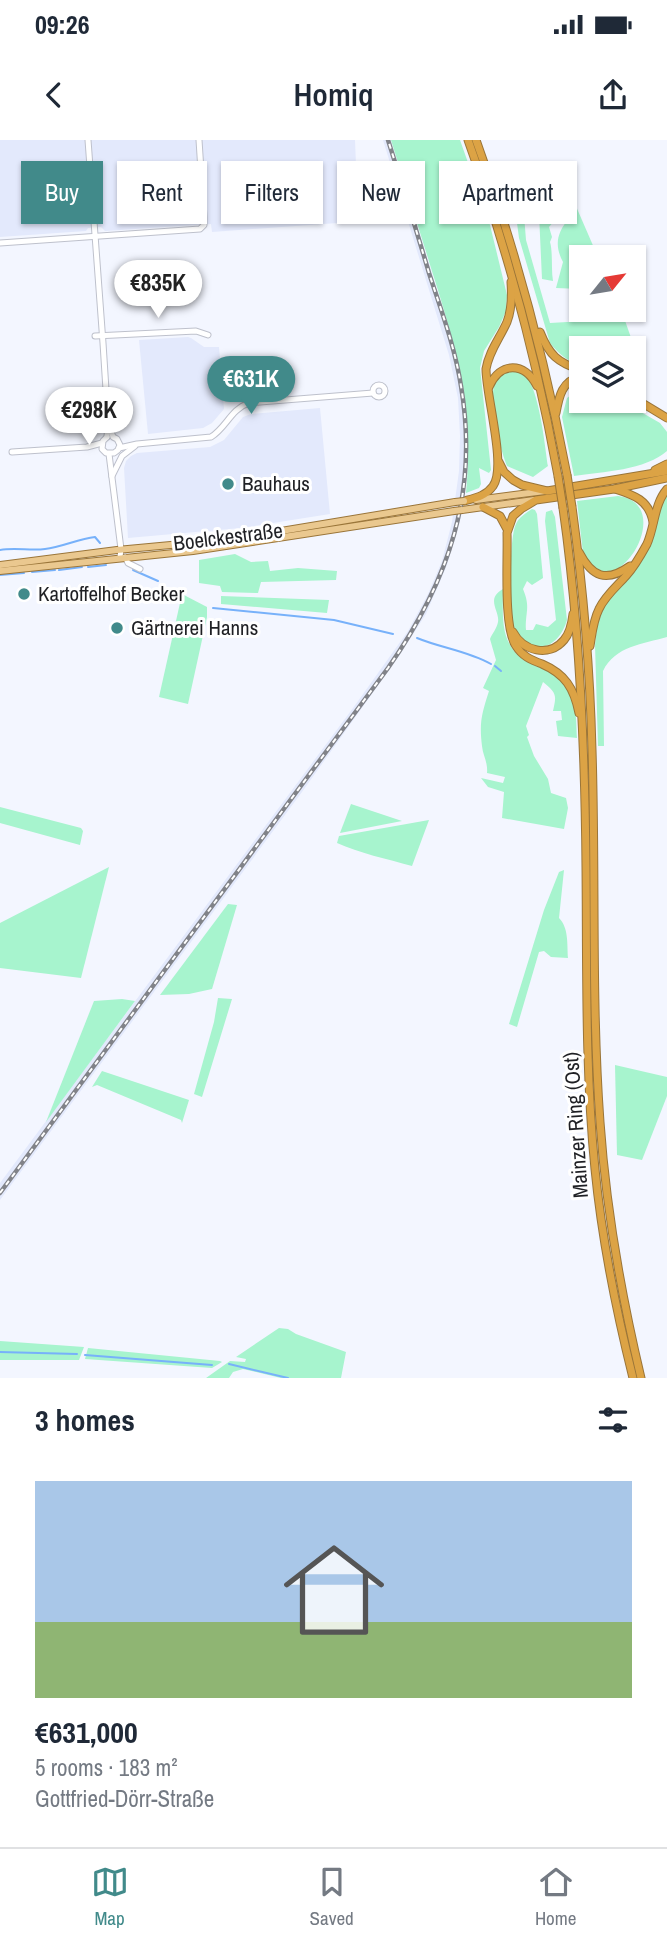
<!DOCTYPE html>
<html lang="en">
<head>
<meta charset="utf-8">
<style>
	:root { --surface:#fff; --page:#f6f6f7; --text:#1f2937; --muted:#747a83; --line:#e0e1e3; --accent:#418a8a }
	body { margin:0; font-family:"Archivo Narrow",sans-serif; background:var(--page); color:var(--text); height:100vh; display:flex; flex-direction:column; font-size:26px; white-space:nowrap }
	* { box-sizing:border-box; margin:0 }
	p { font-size:23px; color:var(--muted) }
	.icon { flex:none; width:38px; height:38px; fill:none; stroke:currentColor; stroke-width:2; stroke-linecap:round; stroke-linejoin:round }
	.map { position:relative; height:1238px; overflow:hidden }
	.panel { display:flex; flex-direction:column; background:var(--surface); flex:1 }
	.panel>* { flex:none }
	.banner { position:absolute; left:21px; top:21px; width:626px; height:63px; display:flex; gap:14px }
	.needle { width:46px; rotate:60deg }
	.controls { position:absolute; left:569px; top:105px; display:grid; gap:14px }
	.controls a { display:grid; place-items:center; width:77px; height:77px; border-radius:0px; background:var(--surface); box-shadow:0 2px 5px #0004; font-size:35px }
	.price { position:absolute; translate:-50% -60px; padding:0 16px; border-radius:24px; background:#fff; color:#222; font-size:23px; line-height:46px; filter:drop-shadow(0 2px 4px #0008) }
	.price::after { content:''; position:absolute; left:50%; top:42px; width:21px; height:16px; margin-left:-10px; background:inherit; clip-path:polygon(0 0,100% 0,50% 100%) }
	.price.current { background:var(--accent); color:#fff }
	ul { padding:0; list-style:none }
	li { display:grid; align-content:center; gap:14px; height:371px; padding:0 35px }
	li span { display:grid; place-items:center; height:217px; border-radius:0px; color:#555 }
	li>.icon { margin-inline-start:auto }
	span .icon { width:126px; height:126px; fill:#fffc; stroke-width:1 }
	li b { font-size:30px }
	h2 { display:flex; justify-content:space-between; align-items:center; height:84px; padding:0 35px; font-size:30px }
	.pill { padding:0 24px; border-radius:0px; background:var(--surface); box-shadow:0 2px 5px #0004; font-size:24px; line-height:63px }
	.pill.current { background:var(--accent); color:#fff }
	.status { display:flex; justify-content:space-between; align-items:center; height:49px; padding:0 35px; background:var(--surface); direction:ltr }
	.status svg { height:19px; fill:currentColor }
	header { display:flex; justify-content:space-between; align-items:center; height:91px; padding:0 35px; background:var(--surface); font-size:32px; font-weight:600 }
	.menu { display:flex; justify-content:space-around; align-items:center; height:98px; border-top:2px solid var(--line); background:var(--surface); font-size:19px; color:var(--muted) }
	.menu a { display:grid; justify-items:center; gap:4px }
	.menu .current { color:var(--accent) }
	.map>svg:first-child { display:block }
	.built { fill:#e3e9fc }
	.green { fill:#a7f4ce }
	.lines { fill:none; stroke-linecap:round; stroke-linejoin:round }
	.stream { stroke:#77b1fa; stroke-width:2 }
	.minor-casing { stroke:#bec1cc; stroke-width:7 }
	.major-casing { stroke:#9a7539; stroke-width:8 }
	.highway-casing { stroke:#9a7539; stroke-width:9 }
	.minor { stroke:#fff; stroke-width:5 }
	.major { stroke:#eac88f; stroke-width:6 }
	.highway { stroke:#dca345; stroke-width:7 }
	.rail-casing { stroke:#818389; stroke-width:4.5 }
	.rail { stroke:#fff; stroke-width:2; stroke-dasharray:5; stroke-linecap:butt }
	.major-bridge-casing { stroke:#9a7539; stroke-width:8; stroke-linecap:butt }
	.highway-bridge-casing { stroke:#9a7539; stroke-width:9; stroke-linecap:butt }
	.major-bridge { stroke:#eac88f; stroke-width:6 }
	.highway-bridge { stroke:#dca345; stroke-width:7 }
	.poi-dot { fill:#418a8a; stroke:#fff; stroke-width:2.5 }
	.labels { text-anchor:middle; stroke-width:6; stroke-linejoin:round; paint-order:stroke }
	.poi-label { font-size:21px; fill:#1f2024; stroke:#fff; text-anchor:start }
	.street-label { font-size:21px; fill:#1f2024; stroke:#fff }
</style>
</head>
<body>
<div class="status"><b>09:26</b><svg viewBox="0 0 49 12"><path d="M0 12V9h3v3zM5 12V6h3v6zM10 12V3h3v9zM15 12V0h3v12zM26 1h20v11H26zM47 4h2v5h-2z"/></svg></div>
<header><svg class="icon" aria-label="back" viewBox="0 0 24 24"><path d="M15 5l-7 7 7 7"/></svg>Homiq<svg class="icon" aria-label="share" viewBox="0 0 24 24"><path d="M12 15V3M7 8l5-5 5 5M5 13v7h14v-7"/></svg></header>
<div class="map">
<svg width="667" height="1238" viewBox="0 0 667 1238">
	<rect width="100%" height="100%" fill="#f3f6ff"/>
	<!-- built -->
	<g class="built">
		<polygon points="0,0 355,0 356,25 376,23 379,80 212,92 211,84 105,91 101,87 88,88 86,91 0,97"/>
		<polygon points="383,0 391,0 451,195 463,244 468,295 468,331 461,376 447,425 426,474 401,513 302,652 0,1060 0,1043 353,568 408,491 428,454 442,421 452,382 459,331 460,296 458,258 449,215"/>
		<polygon points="188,197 191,198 204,207 219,207 224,269 212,283 203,288 148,294 139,200"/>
		<polygon points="320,268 330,374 241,388 128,398 124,328 126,321 131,316 137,313 210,307 224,300 243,277 251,274"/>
	</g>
	<!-- green -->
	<g class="green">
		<path d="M391 0H460L490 85 507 155 506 171 499 187 484 211 480 228 491 330 489 333 479 328 481 344 479 348 466 353C474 269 456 207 431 128 418 85 404 43 391 0Z"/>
		<path d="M548 28 550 30V49H557L562 34 598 117H581L580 149 556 148 563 122C554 105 557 93 569 78L555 54 550 55 555 80 549 87 552 97 550 102C553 112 551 129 553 141L542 139 537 30Z"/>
		<path d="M516 33 521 37 526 100 550 183 618 179 619 172H622L643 232H639L634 214V208L619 204 594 208H581V225C567 221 559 214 550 203L519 98 511 38Z"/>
		<path d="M511 230C515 231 519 230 522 232 539 242 545 307 548 326L533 337 507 326C500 309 486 253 497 238 500 233 506 232 511 230Z"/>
		<path d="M581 248V261H621L641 272 660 283 667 292V311C646 330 602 332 574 336L562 277 567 258Z"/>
		<path d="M667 351V497C643 504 615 506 603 531L604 606H598L595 505 597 487 601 472 606 459 651 403 660 365Z"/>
		<path d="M618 356C667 362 635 432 606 432 602 432 599 431 595 430L583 413 577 361Z"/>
		<path d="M532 369 535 370 537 374 543 438 532 445 527 441 523 449C531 468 525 472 526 490H533L536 484 548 487 556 480 545 381 546 372 552 370 555 377 567 480C562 498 547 514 528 503 521 499 516 494 514 487 509 472 509 397 516 384 519 377 526 373 532 369Z"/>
		<polygon points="235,414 251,422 268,421 270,431 298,428 337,431 336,440 261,442 258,453 222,452 220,446 199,443 199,420"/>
		<path d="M503 449C503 466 501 488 509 503 523 531 550 523 566 544 577 559 576 580 577 598L558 596 556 581 562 580 561 571H553C557 554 556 553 543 542L526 586 529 595 527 597 534 616 548 639 551 653 566 658 568 668 564 689 502 678 504 652 488 647 481 638 503 643 505 637 487 633C488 622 483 616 482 606 479 582 482 573 489 551L483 548 496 520 490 499C492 494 497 488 498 482 500 471 485 459 503 449Z"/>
		<polygon points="182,454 207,467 207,477 188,564 159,557"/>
		<polygon points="221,456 329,460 327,473 221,464"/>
		<polygon points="351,664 402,681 340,693"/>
		<polygon points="0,667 81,688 83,691 80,705 0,683"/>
		<path d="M429 680 412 726C387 719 359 713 337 703L339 696Z"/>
		<polygon points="109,727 81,838 0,828 0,783"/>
		<path d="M564 730 559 778C569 788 567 805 568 818L551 817 544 811 539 812 517 887 509 884 544 770 559 732Z"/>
		<polygon points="228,764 237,765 212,849 189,854 160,855"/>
		<polygon points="218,858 232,859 202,957 194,954 214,882"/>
		<polygon points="122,859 135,861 46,982 94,861"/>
		<polygon points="615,925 667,937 667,956 642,1020 617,1015"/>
		<polygon points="102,931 189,960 182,983 181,980 97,945 92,947"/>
		<polygon points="279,1188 288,1189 296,1194 346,1212 341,1238 281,1238 243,1229 233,1232 229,1238 206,1238 230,1221 245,1222 246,1219 236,1217"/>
		<polygon points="0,1201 84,1207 79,1220 0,1220"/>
		<polygon points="88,1208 220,1221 222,1222 212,1228 85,1219"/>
	</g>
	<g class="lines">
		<!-- stream -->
		<g class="stream">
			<path d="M0 410C15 407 30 411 45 409 62 407 78 399 95 397L100 403"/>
			<polyline points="88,427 106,425"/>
			<polyline points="59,430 82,427"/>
			<polyline points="133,430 158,441"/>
			<polyline points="32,432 55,430"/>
			<polyline points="0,435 24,433"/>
			<polyline points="213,468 334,480 393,494"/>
			<path d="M417 498C441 508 468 511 491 524"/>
			<polyline points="495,526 501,531"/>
			<polyline points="0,1212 77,1214"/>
			<polyline points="85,1215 212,1225"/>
			<polyline points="229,1224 288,1238"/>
		</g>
		<defs>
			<g id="minor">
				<polyline points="88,0 103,203 108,281 107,297"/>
				<polyline points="0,103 200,89 204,85 204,77 199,0"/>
				<polyline points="95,196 196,191 208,195"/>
				<circle cx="379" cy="251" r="6"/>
				<polyline points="107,297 103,301 102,309 106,313 114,313 118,310 120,305 117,299 113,297 110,288"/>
				<path d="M119 308 137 304 211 297C226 288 231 269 249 263L373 253"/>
				<polyline points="12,312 87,307 102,303"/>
				<polyline points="109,314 121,409 120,417"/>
				<polyline points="112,336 122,316 135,306"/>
				<polyline points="125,417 128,423 140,429"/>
			</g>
			<g id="major">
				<polyline points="476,360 545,351"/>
				<polyline points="462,370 534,360"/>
				<polyline points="0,425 117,410 192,403 269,393 455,362"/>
				<polyline points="0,431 193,411 454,371"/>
			</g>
			<g id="highway">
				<path d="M468 0C508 111 537 220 558 336"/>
				<path d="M476 0C516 110 545 220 567 335"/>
				<path d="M540 192C549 215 558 223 581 230"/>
				<path d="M489 247C500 221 525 222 537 246"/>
				<polyline points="634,258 667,278"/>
				<path d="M556 273C559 256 562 241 581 236"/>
				<polyline points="499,322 504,332 513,340 522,345 547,351 667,331"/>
				<polyline points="655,330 667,324"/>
				<path d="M615 349C634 355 649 360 653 382"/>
				<path d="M464 361C475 358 486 356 493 346 507 327 486 256 486 229 489 211 500 198 507 182 512 169 512 156 511 142"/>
				<polyline points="483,367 500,376 507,389"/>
				<path d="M572 367C583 447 590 528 592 610 596 734 591 858 600 982 606 1068 621 1154 641 1238"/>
				<path d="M563 368C580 487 585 607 586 727 587 828 585 929 595 1029 602 1100 616 1170 633 1238"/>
				<path d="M579 412C592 437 606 443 630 426"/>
				<path d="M513 492C523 511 549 518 564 500 570 493 572 483 573 474"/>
				<path d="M590 506C592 494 593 481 599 469 605 456 616 447 626 436 634 427 641 415 647 404 655 386 654 364 667 349"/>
				<path d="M579 573C574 548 565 534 542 524 531 520 522 516 516 506 503 487 508 418 507 393L513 376 521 369 536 360 614 349 667 338"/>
			</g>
		</defs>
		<!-- minor casing -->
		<use href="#minor" class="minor-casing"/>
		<!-- major casing -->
		<use href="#major" class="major-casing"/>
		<!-- highway casing -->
		<use href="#highway" class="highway-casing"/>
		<!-- minor -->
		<use href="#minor" class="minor"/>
		<!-- major -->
		<use href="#major" class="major"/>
		<!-- highway -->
		<use href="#highway" class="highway"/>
		<defs>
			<path id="rail" d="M0 1053 388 528C449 441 479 352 461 246 455 207 441 170 429 133 416 89 402 44 388 0"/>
		</defs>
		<!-- rail casing -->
		<use href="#rail" class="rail-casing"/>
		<!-- rail -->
		<use href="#rail" class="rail"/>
		<defs>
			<g id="major-bridge">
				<polyline points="455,362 464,361"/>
				<polyline points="454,371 462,370"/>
			</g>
			<g id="highway-bridge">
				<polyline points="567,335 572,367"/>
				<polyline points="558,336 563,368"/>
			</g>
		</defs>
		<!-- major-bridge casing -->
		<use href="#major-bridge" class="major-bridge-casing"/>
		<!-- highway-bridge casing -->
		<use href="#highway-bridge" class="highway-bridge-casing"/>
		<!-- major-bridge -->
		<use href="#major-bridge" class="major-bridge"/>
		<!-- highway-bridge -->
		<use href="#highway-bridge" class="highway-bridge"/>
	</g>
	<!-- markers -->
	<g class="poi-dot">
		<circle cx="228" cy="344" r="7"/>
		<circle cx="24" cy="454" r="7"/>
		<circle cx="117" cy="488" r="7"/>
	</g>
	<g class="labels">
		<!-- poi labels -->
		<g class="poi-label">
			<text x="242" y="351">Bauhaus</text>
			<text x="38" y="461">Kartoffelhof Becker</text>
			<text x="131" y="495">Gärtnerei Hanns</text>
		</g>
		<!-- street labels -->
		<g class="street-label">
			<text transform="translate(228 397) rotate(-7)" y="7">Boelckestraße</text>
			<text transform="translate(576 985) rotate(-94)" y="7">Mainzer Ring (Ost)</text>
		</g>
	</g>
</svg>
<div class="controls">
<a><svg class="needle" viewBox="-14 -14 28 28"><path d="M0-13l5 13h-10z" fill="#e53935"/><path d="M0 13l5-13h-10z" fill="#747a83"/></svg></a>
<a><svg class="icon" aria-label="layers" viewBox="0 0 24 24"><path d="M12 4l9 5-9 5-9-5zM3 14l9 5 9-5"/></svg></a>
</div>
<b class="price" style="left:158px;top:180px">€835K</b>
<b class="price current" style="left:251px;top:276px">€631K</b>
<b class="price" style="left:89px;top:307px">€298K</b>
<div class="banner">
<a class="pill current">Buy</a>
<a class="pill">Rent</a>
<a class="pill">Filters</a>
<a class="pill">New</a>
<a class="pill">Apartment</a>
</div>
</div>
<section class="panel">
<h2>3 homes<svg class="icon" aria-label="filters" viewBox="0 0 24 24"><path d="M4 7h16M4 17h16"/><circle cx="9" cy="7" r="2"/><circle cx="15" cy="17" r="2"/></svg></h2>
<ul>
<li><span style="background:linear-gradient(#a9c7e8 65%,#8fb573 0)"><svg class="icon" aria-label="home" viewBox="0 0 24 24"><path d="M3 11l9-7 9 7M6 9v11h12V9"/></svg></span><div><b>€631,000</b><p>5 rooms · 183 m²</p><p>Gottfried-Dörr-Straße</p></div></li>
</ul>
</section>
<nav class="menu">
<a class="current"><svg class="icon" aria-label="map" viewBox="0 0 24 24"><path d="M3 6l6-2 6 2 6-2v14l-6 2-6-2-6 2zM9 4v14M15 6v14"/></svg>Map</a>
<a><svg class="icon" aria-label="saved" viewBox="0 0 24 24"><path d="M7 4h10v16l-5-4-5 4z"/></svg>Saved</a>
<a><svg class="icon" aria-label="home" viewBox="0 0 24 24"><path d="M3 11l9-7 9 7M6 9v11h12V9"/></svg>Home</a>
</nav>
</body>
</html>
